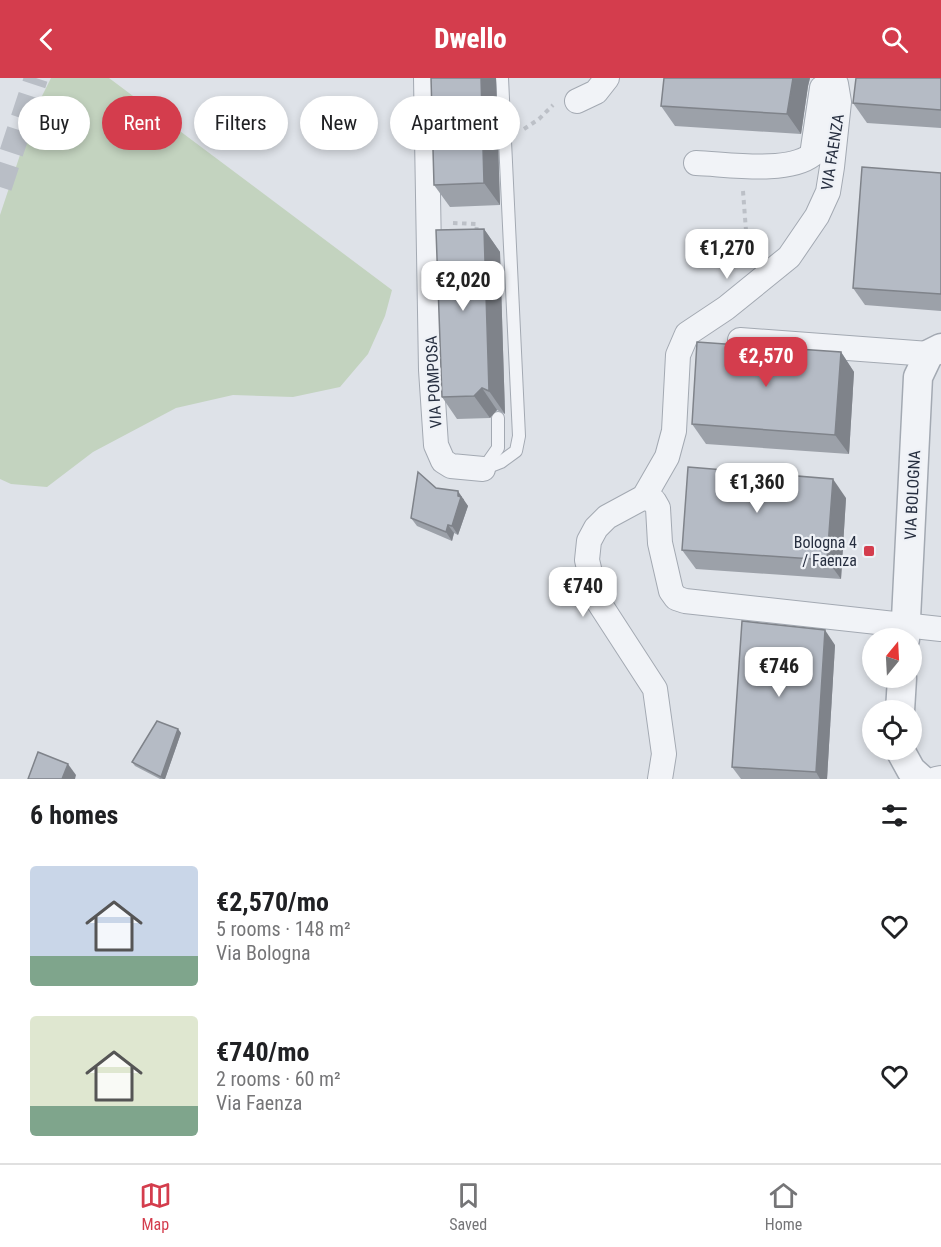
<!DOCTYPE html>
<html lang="en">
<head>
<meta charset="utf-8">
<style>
	:root { --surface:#fff; --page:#f6f6f6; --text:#202124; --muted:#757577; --line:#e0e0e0; --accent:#d43d4d }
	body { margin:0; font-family:"Roboto Condensed",sans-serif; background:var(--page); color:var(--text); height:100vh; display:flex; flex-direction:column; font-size:22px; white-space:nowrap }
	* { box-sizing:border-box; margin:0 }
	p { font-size:20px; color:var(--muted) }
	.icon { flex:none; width:33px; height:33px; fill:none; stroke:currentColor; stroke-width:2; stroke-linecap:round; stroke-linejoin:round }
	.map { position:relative; height:701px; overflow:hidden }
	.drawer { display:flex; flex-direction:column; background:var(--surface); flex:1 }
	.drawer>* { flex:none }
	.guide { position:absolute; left:18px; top:18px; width:600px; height:54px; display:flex; gap:12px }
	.needle { width:39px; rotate:18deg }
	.buttons { position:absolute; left:862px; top:550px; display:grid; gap:12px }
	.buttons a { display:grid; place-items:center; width:60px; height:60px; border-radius:50%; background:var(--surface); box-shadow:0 3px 9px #0003; font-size:30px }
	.price { position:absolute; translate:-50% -51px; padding:0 14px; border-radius:12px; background:#fff; color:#222; font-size:20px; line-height:39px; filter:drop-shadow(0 2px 3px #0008) }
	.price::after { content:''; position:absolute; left:50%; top:36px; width:18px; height:14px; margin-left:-9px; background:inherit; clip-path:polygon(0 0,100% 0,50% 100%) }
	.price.on { background:var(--accent); color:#fff }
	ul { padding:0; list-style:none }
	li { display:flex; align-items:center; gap:18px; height:150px; padding:0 30px }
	li span { display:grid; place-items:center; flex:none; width:168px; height:120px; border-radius:6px; color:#555 }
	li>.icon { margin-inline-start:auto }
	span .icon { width:72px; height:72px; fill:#fffc; stroke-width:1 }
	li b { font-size:26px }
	h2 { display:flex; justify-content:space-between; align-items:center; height:72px; padding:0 30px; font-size:26px }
	.pill { padding:0 21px; border-radius:27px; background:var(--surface); box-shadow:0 3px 9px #0003; font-size:21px; line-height:54px }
	.pill.on { background:var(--accent); color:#fff }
	header { display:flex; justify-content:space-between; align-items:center; height:78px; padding:0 30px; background:var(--accent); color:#fff; font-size:27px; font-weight:800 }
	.tabs { display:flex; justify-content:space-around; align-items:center; height:84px; border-top:2px solid var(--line); background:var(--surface); font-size:16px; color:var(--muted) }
	.tabs a { display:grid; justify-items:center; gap:3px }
	.tabs .on { color:var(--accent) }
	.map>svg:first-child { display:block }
	.green { fill:#c3d3bf }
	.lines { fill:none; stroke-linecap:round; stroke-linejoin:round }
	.minor-tunnel { stroke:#b9bec6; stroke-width:24; stroke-dasharray:24 12; stroke-linecap:butt }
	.service-casing { stroke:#a3a9b2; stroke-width:14 }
	.minor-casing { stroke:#a3a9b2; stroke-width:26 }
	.tertiary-casing { stroke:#a3a9b2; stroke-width:31 }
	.path { stroke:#bcc0c7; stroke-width:4; stroke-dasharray:4.5 4.5; stroke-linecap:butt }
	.service { stroke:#f1f3f7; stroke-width:12 }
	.minor { stroke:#f1f3f7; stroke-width:24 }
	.tertiary { stroke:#f1f3f7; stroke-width:28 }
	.wall { fill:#9ca1a9 }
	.shaded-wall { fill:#7f838a }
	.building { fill:#b5bbc5; stroke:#7f838a; stroke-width:1.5 }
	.poi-dot { fill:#d43d4d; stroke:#eef1f6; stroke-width:2 }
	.labels { text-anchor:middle; stroke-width:4.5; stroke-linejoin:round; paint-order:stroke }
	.street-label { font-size:16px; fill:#272f40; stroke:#eef1f6 }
	.poi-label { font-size:16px; fill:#272f40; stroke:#eef1f6; text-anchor:end }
</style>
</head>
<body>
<header><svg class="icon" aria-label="back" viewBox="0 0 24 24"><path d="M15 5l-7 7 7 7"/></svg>Dwello<svg class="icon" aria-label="search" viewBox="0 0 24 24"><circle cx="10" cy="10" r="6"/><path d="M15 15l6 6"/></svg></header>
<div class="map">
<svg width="941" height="701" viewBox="0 0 941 701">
	<rect width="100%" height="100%" fill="#dee2e8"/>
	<!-- green -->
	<polygon class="green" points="51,0 109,0 392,212 385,238 368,276 340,309 293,319 233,317 176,330 93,374 47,409 11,406 0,401 0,137 35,32"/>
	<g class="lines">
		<!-- minor-tunnel -->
		<polyline class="minor-tunnel" points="0,109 36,0"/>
		<defs>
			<g id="service">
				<polyline points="484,390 498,370 498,340"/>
				<polyline points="483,391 501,384 516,373 519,358 502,0"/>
			</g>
			<g id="minor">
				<polyline points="426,0 431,292 436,367 443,383 451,388 483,391"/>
				<polyline points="577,23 596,14 607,0"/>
				<polyline points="740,262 929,276"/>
				<polyline points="644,419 654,423 658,430 660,465 671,513 676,520 685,523 941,551"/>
				<path d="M660 701 664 676 655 611 596 520 587 482 589 463 596 450 607 439 644 419 667 379 674 353 678 277 687 256 726 230 789 179 817 138 828 114 832 89 839 24 836 6 831 4 822 10 812 77C787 96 727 86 696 85"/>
				<polyline points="936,701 941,700"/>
			</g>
			<g id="tertiary">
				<polyline points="905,561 918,299 929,276 941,270"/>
				<polyline points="900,633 902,600"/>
				<polyline points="900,672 911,692 921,701"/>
			</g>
		</defs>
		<!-- service casing -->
		<use href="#service" class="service-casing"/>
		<!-- minor casing -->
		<use href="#minor" class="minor-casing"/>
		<!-- tertiary casing -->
		<use href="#tertiary" class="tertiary-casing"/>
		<!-- path -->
		<g class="path">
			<polyline points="524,51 539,41 553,27"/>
			<polyline points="743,113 748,179"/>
			<polyline points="453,145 477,146 476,156"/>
		</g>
		<!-- service -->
		<use href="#service" class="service"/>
		<!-- minor -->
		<use href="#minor" class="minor"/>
		<!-- tertiary -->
		<use href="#tertiary" class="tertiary"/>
	</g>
	<!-- wall -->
	<g class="wall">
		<polygon points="431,0 496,0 500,127 450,129 434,107"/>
		<polygon points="664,0 810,0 808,8 801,56 675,48 661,28"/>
		<polygon points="941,0 941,50 867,45 853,25"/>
		<polygon points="941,95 941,233 865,227 853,210"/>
		<polygon points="484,151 500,174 505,336 497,332 490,340 457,341 442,319"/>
		<polygon points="841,274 854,294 849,376 706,366 692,346"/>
		<polygon points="436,410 464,421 464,423 468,428 458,457 454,455 452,463 417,448 411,440"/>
		<polygon points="846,420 841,501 696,491 682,472"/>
		<polygon points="835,567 827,701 741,701 732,689"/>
		<polygon points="178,651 181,655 165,701 160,701 135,688 132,684"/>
	</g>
	<!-- shaded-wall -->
	<g class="shaded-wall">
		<polygon points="481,0 496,0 500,127 484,105"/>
		<polygon points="793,0 810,0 808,8 801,56 787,36"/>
		<polygon points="484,151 500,174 505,336 489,313"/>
		<polygon points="841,274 854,294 849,376 835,357"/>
		<polygon points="482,310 497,332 490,340 474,318"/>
		<polygon points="833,401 846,420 841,501 827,482"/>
		<polygon points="458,413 468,428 458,457 452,448"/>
		<polygon points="448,447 454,455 452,463 446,454"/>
		<polygon points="825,552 835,567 827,701 820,701 816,694"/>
		<polygon points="178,651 181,655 165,701 163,701 161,699"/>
		<polygon points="68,686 76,697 75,701 62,701"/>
	</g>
	<!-- building -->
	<g class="building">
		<polygon points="431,0 481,0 484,105 434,107"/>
		<polygon points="664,0 793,0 787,36 661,28"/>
		<polygon points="856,0 941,0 941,32 853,25"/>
		<polygon points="862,89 941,95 941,216 853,210"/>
		<polygon points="484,151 489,313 482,310 474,318 442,319 436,152"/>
		<polygon points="697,264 841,274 835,357 692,346"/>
		<polygon points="688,389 833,401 827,482 682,472"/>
		<polygon points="418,394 436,410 458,413 458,418 461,419 452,448 448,447 446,454 411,440"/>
		<polygon points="742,543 825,552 816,694 732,689"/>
		<polygon points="157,643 178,651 161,699 132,684"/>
		<polygon points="38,674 68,686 62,701 28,701"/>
	</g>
	<!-- markers -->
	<rect class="poi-dot" x="863" y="467" width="12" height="12" rx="3"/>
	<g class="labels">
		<!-- street labels -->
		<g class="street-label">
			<text transform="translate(832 74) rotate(-81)" y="6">VIA FAENZA</text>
			<text transform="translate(433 304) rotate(-93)" y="6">VIA POMPOSA</text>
			<text transform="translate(912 417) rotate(-87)" y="6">VIA BOLOGNA</text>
		</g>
		<!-- poi labels -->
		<g class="poi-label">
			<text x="857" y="470">Bologna 4<tspan x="857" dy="18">/ Faenza</tspan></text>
		</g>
	</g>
</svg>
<div class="buttons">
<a><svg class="needle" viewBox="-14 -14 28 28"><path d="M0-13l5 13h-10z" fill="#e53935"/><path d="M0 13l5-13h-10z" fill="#757577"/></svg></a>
<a><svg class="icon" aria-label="locate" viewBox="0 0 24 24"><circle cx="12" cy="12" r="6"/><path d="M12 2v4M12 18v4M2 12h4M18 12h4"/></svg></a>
</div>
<b class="price" style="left:727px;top:202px">€1,270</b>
<b class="price" style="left:463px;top:234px">€2,020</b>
<b class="price on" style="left:766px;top:310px">€2,570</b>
<b class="price" style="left:757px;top:436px">€1,360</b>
<b class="price" style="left:583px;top:540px">€740</b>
<b class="price" style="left:779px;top:620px">€746</b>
<div class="guide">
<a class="pill">Buy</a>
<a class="pill on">Rent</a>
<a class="pill">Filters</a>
<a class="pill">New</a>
<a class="pill">Apartment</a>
</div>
</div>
<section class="drawer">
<h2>6 homes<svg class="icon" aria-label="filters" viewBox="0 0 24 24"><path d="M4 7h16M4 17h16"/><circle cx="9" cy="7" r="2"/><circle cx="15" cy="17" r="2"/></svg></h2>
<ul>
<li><span style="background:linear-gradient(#c9d6e8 75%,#7fa58c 0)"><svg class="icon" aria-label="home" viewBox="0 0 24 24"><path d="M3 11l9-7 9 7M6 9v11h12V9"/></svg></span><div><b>€2,570/mo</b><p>5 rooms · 148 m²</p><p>Via Bologna</p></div><svg class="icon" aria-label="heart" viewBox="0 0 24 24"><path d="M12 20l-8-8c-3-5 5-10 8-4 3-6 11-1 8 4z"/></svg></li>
<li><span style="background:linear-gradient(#dfe7d0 75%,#7fa58c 0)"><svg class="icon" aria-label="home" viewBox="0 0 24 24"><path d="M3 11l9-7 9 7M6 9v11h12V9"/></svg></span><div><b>€740/mo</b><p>2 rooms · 60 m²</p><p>Via Faenza</p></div><svg class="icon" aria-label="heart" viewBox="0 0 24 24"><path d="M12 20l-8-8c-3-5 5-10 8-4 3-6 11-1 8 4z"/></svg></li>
</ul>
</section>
<nav class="tabs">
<a class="on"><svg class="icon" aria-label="map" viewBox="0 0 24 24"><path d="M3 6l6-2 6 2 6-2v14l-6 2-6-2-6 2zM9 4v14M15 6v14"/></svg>Map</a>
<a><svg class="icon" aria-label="saved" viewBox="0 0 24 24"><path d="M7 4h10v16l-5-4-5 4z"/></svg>Saved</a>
<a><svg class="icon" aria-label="home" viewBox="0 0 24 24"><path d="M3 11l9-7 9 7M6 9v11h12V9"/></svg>Home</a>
</nav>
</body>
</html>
